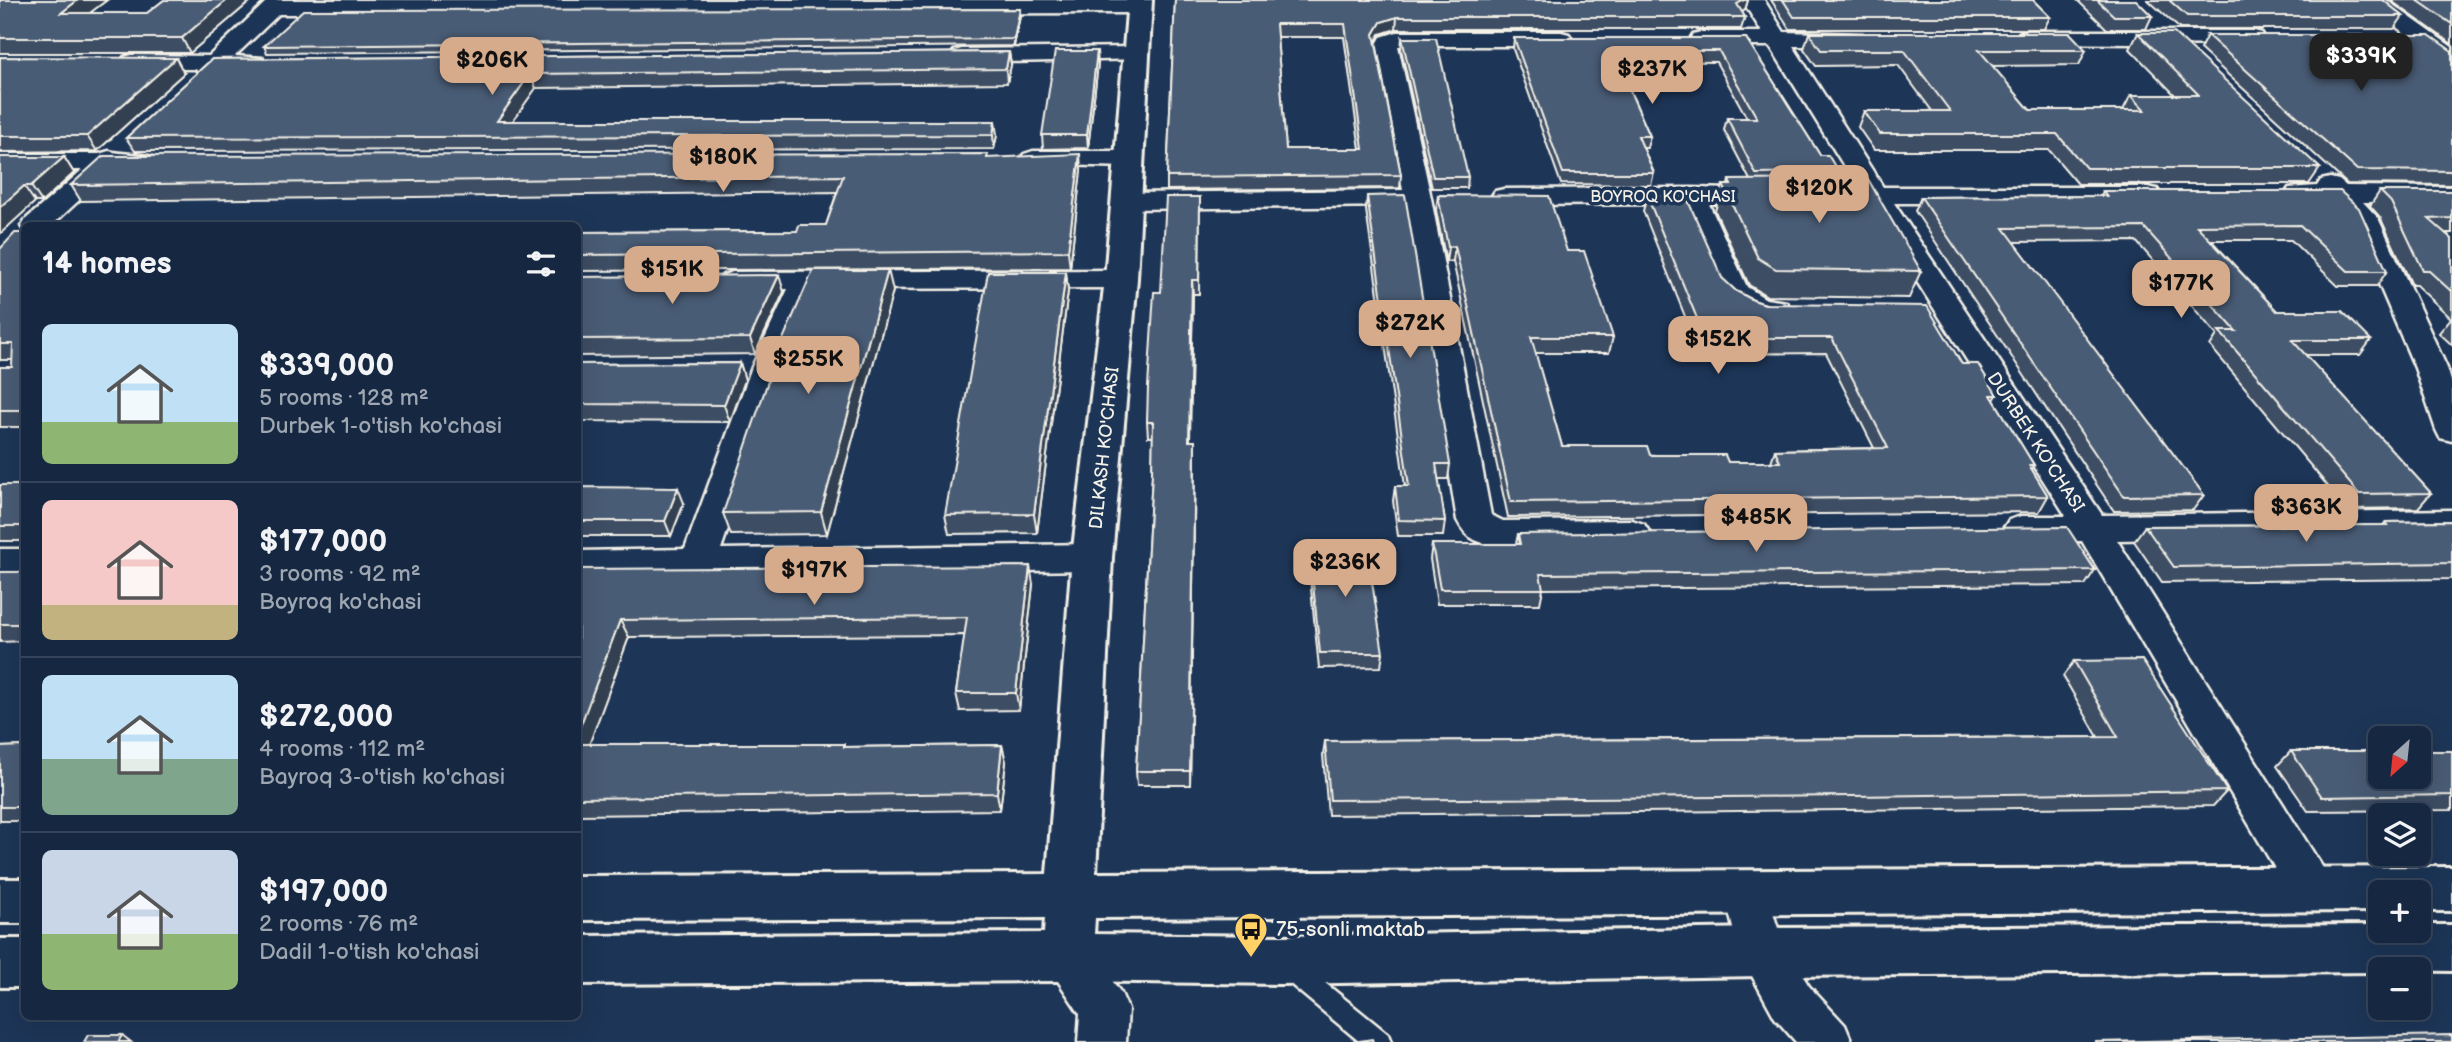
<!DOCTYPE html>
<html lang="en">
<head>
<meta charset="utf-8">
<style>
	:root { --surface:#162841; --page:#1f3048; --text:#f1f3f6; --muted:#9ea6b1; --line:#35445a; --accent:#d6ab8b }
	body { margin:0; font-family:"Balsamiq Sans",sans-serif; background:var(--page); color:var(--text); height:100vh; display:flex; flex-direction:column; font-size:26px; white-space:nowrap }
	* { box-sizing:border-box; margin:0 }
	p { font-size:23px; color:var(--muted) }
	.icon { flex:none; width:38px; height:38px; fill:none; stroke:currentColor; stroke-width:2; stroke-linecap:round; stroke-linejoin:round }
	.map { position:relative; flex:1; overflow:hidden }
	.sheet { position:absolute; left:21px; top:222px; width:560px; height:798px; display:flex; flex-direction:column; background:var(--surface); border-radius:10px; box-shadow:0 7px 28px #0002,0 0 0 2px var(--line) }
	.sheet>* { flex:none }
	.needle { width:46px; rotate:207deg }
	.controls { position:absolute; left:2368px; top:726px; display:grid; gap:14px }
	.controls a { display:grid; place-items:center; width:63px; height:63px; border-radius:10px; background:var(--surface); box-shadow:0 7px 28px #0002,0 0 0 2px var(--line); font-size:35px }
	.price { position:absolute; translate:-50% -60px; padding:0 16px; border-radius:14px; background:var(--accent); color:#111; font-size:23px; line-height:46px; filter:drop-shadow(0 2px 4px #0008) }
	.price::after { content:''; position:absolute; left:50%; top:42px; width:21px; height:16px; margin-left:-10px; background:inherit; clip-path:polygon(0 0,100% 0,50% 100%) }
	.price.current { background:#222; color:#fff }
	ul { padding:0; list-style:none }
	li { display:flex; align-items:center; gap:21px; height:175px; padding:0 21px }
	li+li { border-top:2px solid var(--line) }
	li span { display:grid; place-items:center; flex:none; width:196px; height:140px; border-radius:10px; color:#555 }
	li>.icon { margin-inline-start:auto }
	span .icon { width:84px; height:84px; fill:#fffc; stroke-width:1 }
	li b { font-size:30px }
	h2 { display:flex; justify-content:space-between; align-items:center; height:84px; padding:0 21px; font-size:30px }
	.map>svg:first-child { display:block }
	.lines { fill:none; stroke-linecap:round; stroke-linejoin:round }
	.lane-casing { stroke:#f4f1e8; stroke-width:5 }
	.street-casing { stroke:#f4f1e8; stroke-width:5 }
	.secondary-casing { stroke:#f4f1e8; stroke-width:6 }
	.lane { fill:#1d3557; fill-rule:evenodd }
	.street { fill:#1d3557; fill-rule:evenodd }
	.secondary { fill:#1d3557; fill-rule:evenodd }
	.wall { fill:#3e4e64; stroke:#f4f1e8; stroke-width:2; fill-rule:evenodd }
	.shaded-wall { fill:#324051; stroke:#f4f1e8; stroke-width:2 }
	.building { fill:#485b74; stroke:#f4f1e8; stroke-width:2; fill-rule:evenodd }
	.labels { text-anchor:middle; stroke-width:7; stroke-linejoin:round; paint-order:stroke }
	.far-street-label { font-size:16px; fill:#f4f1e8; stroke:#1d3557 }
	.street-label { font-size:18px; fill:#f4f1e8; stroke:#1d3557 }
	.near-poi-label { font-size:21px; fill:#f4f1e8; stroke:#1d3557; text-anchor:start }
</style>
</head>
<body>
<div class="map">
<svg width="2452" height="1042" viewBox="0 0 2452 1042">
	<rect width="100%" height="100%" fill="#1d3557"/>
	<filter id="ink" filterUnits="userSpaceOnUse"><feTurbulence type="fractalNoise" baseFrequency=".0143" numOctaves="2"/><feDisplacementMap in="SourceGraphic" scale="14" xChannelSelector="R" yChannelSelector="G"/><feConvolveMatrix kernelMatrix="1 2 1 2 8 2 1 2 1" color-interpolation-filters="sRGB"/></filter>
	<g filter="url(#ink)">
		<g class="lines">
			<defs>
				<polygon id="lane" points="1290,958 1298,961 1388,1034 1391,1042 1360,1042 1282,977 1278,969 1282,961"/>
				<g id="street">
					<polygon points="268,0 1141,0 1150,6 1147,11 1139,13 279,14 235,56 263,58 267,63 263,68 221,70 207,77 199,75 196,69 132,69 124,67 120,62 124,57 132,55 209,56"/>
					<polygon points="1742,0 1764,0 1784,32 1863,34 1866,39 1863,44 1855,46 1793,46 1883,187 2148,187 2157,189 2161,195 2157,201 2148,203 1894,203 2102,515 2452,510 2452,534 2117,540 2328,876 2334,890 2328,904 2312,910 2296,904 2082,541 2021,542 2009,538 2003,529 2009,520 2021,516 2066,516 1867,203 1820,201 1816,195 1820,189 1857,187 1770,46 1701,46 1693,44 1690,39 1693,34 1701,32 1762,32"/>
					<polygon points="2361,0 2386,0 2452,47 2452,65 2444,63"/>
					<polygon points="2027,31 2254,31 2262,33 2265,38 2262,43 2254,45 2019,43 2016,38 2019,33"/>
					<path d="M1397 32H1561L1569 34 1572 39 1569 44 1561 46H1398L1431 198 1491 515 1503 521 1632 520 1644 524 1650 533 1644 542 1632 546C1594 546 1506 554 1475 540 1466 536 1461 528 1457 520L1406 206 1127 209 1118 207 1114 201 1118 195 1127 193 1403 190 1376 46 1381 37Z"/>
					<polygon points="1137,47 1145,49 1148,54 1145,59 962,63 954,61 950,56 954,51 962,49"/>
					<path d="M109 151C124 155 138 153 153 157L157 162 153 167 112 170 51 226H24V231L21 226 25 220 82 170H0V154H99Z"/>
					<polygon points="1033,151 1128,151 1137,154 1141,159 1137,164 1128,167 1024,164 1020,159 1024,154"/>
					<polygon points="2330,178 2339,180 2346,186 2452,187 2452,203 2363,202 2378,218 2447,368 2452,384 2452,441 2440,438 2436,430 2415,368 2352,221 2332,202 2289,200 2285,194 2289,188 2317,186 2321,180"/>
					<path d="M1692 188 1775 190 1779 196 1775 202 1709 204 1747 287 1766 299 1786 302 1791 308 1786 314C1764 320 1743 315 1726 299 1715 289 1690 222 1682 204L1504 205 1495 203 1491 197 1495 191 1504 189Z"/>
					<polygon points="1121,270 1131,273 1135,279 1131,285 1121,288 817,289 784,367 721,549 1092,544 1105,548 1110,557 1105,566 1092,570 578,577 578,551 685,549 752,367 788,289 733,290 723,287 719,281 723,275 733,272"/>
					<rect x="0" y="549" width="24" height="26"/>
					<polygon points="1746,872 1762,878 1783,944 1809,986 1845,1025 1852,1042 1796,1042 1775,1018 1739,952 1724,892 1730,878"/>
					<polygon points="1068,935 1084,942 1121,993 1128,1009 1126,1042 1078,1042 1080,1014 1052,972 1045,957 1052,942"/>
				</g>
				<g id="secondary">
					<polygon points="1128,0 1152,0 1137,279 1112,557 1096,873 2452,867 2452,911 2418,911 2418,892 2380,892 2380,911 1095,918 1094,934 1280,936 1762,928 2380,925 2380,931 2418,931 2418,925 2452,925 2452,971 2380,970 2380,972 1762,976 1280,984 1068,981 578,984 578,936 1044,933 1045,918 578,920 578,876 1047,874 1072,557 1105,279"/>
					<rect x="0" y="879" width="24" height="44"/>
					<rect x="0" y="939" width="24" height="48"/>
				</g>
			</defs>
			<!-- lane casing -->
			<use href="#lane" class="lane-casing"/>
			<!-- street casing -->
			<use href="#street" class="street-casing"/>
			<!-- secondary casing -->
			<use href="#secondary" class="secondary-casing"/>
			<!-- lane -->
			<use href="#lane" class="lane"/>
			<!-- street -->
			<use href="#street" class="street"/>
			<!-- secondary -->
			<use href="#secondary" class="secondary"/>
		</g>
		<!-- wall -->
		<g class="wall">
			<polygon points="0,0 107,0 89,13 147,13 164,0 252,0 190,53 0,53"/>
			<path d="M1175 0H1748L1745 10 1742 12 1745 17 1741 29H1396L1380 34 1376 42 1401 175 1400 188 1167 190V177ZM1277 37H1344L1360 149H1286Z"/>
			<polygon points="1771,0 2033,0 2050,17 2044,29 1790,29"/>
			<polygon points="2077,0 2136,0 2152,16 2146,29 2107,29"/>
			<polygon points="2148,0 2383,0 2403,16 2394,29 2180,29"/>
			<polygon points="2390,0 2452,0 2452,44"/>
			<polygon points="1020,16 1014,46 267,53 264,46"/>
			<polygon points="1809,33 2086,50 2079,65 1992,66 2030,110 2123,110 2131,95 2175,95 2130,49 2138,33 2320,168 2309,184 2078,184 2049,150 1874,150 1858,127 1864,111 1932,111 1898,65 1816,66 1804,49"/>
			<polygon points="2207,35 2452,51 2452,185 2347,184 2200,49"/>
			<polygon points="1402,38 1468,177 1467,188 1432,188 1401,49"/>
			<polygon points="1514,38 1746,38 1820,155 1839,173 1836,179 1921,271 1909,298 1767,296 1749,285 1715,211 1723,185 1728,185 1729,180 1750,180 1724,130 1727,118 1747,118 1716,62 1617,61 1650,136 1647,148 1643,148 1654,173 1651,185 1561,184 1513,49"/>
			<polygon points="1009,52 1011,65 1007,83 536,88 512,121 997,135 994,149 135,151 126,138 212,59"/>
			<polygon points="0,57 184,73 97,151 0,152"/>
			<polygon points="1098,64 1088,148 1043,149 1042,135"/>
			<polygon points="0,157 64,157 74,173 42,202 35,202"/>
			<polygon points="989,158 1081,170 1070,268 578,271 578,232 797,231 826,225 837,192 81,201 71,185"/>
			<polygon points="2103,191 2340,191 2387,271 2377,286 2338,286 2291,240 2211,240 2277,311 2371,340 2360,355 2305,355 2431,493 2418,508 2347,509 2210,346 2217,335 2136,241 2014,242 2204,495 2193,510 2114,511 1915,211 1921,197 2101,196"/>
			<polygon points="2380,191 2452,191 2452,233 2446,233 2452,239 2452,345 2439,333 2451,318 2416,285 2412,285 2380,217 2370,206"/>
			<polygon points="1438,195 1567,251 1613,337 1609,353 1535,353 1562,446 1728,462 1771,462 1775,450 1874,448 1826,353 1700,354 1643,211 1647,196 1722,278 1736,291 1753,300 1962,364 1997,395 1994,400 2034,465 2032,470 2048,496 2039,512 1508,517 1453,261 1446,262 1436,210"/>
			<polygon points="1367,196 1450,464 1448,479 1438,479 1445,521 1443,536 1398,536 1393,501 1395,486 1405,486 1366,210"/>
			<polygon points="1200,197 1199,294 1193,294 1190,441 1195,456 1190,785 1137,785 1136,771 1152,474 1153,437 1148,437 1147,422 1161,292"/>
			<polygon points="24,233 24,427 0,427 0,367 12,367 13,360 0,360 0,249"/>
			<polygon points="1066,272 1068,291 1037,533 949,534 945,515"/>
			<polygon points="578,277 784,292 755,354 578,356"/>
			<polygon points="893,291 827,534 731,535 723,513"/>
			<polygon points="740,363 745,380 730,422 578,421 578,364"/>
			<rect x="0" y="485" width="24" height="56"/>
			<polygon points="578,487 684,503 671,536 578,536"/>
			<polygon points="2452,521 2452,579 2162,582 2134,541 2145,526 2383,525 2386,522"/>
			<polygon points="1518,534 2095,570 2085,585 1543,589 1540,604 1437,604 1430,559 1432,544 1516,544"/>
			<polygon points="1309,544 1383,653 1381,667 1319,668 1308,559"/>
			<polygon points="578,569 1033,584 1019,710 960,711 956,693 965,635 629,637 589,744 845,747 1002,745 1006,762 1000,810 578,815"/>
			<polygon points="0,572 24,572 24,641 0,642"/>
			<polygon points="2074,661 2227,791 2213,806 1845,810 1328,815 1323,755 1325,741 2098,737 2063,676"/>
			<polygon points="24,746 24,821 0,821 0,747"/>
			<polygon points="2291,751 2452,751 2452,810 2308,811 2277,766"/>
		</g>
		<!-- shaded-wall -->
		<g class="shaded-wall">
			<polygon points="78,0 107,0 70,28 61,13"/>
			<polygon points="227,0 252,0 190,53 182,38"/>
			<polygon points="1744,0 1748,0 1745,10 1734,17 1737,4"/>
			<polygon points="1020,9 1020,16 1014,46 1014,39"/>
			<polygon points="1397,17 1396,29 1380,34 1373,46 1374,34 1381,22"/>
			<polygon points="1097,51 1098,64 1088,148 1087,135"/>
			<polygon points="1009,52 1011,65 1007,83 1006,69"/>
			<polygon points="176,58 184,73 97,151 87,136"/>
			<polygon points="530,74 536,88 503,135 497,121"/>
			<polygon points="995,121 997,135 994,149 993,135"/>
			<polygon points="1080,154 1081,170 1070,268 1068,251"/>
			<polygon points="64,157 74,173 42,202 31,186"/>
			<polygon points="24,186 35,202 0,234 0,207"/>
			<polygon points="1455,246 1453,261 1446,262 1448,247"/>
			<polygon points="888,270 893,291 827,534 821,512"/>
			<polygon points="1066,272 1068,291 1037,533 1034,514"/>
			<polygon points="779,275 784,292 755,354 750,338"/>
			<polygon points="1192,280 1193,294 1189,456 1189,441"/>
			<polygon points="740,363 745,380 730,422 724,405"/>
			<polygon points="1195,441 1195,456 1190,785 1190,771"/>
			<polygon points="678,488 684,503 671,536 665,521"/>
			<polygon points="1030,566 1033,584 1019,710 1016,693"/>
			<polygon points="620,620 629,637 583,761 578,752 578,732"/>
			<polygon points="1002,745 1006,762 1000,810 997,793"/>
			<polygon points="122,1035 131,1042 118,1042"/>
		</g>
		<!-- building -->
		<g class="building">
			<polygon points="0,0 78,0 61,13 147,13 164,0 227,0 182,38 0,38"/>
			<path d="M1175 0H1744L1737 4 1745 17H1397L1381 22 1374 34 1401 175 1167 177ZM1276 24H1345L1363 149H1286Z"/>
			<polygon points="1783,0 2033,0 2050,17 1794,17"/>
			<polygon points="2097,0 2136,0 2152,16 2114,16"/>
			<polygon points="2169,0 2383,0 2403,16 2187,16"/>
			<polygon points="2417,0 2452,0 2452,24"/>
			<polygon points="1020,9 1014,39 264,46 303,10"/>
			<polygon points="1809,33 2070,33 2086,50 1979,50 2030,110 2145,110 2131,95 2199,95 2138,33 2174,33 2320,168 2086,168 2057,134 1880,134 1864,111 1950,111 1904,50 1821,50"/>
			<polygon points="2207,35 2429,35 2452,51 2452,171 2357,170"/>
			<polygon points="1402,38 1436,38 1468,177 1433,177"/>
			<polygon points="1514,38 1746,38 1820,155 1828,155 1839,173 1756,174 1727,118 1757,118 1719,51 1612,51 1650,136 1638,136 1654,173 1563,173"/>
			<polygon points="1055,51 1097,51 1087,135 1042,135"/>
			<polygon points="1009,52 1006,69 530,74 497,121 995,121 993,135 126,138 212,59"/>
			<polygon points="0,57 176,58 87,136 0,136"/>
			<polygon points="988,154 987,158 1080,154 1068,251 578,255 578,232 797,231 799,225 826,225 843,176 71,185 103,156"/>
			<polygon points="0,157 64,157 31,186 24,186 0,207"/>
			<polygon points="1868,179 1921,271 1776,269 1758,258 1723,185 1731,185 1729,180"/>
			<polygon points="2103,191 2340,191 2359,208 2387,271 2348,271 2300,225 2197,226 2277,311 2342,311 2371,340 2292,340 2431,493 2359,494 2219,331 2236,331 2144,227 2004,228 2204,495 2124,496 1921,197 2107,196"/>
			<polygon points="2380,191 2452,191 2452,218 2429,219 2452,239 2452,292 2428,270 2423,270 2391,202"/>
			<polygon points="1405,195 1450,464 1436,464 1445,521 1399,520 1395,486 1409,486 1367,196"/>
			<polygon points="1438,195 1549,196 1567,251 1584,251 1613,337 1531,337 1562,446 1647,446 1650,455 1725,455 1728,462 1780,462 1775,450 1888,448 1832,338 1705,338 1647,196 1686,196 1722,278 1736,291 1753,300 1765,304 1927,306 1962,364 1978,364 1997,395 1991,395 2034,465 2029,465 2048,496 1511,502 1455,246 1448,247"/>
			<polygon points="1166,197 1200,197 1199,280 1192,280 1189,441 1195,441 1190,771 1136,771 1152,474 1153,422 1147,422 1148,387 1154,292 1161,292"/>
			<polygon points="15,233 24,233 24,410 0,410 0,367 12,367 13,344 0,344 0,249"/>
			<polygon points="813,270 888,270 821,512 723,513 780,346"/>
			<polygon points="988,272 1066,272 1034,514 945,515"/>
			<polygon points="779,275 750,338 578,339 578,277"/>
			<polygon points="740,363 724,405 578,404 578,364"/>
			<rect x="0" y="485" width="24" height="41"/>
			<polygon points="578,487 678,488 665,521 578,521"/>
			<polygon points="2452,521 2452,563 2174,567 2145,526 2388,525 2386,522"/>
			<polygon points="2067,527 2095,570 1540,574 1543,589 1440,589 1432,544 1520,544 1518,534"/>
			<polygon points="1366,543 1383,653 1320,653 1309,544"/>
			<polygon points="1030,566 1016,693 956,693 967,617 620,620 578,732 578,569"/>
			<rect x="0" y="572" width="24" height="52"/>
			<polygon points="2142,660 2227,791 1853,796 1330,800 1325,741 2118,737 2074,661"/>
			<polygon points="578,744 844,744 844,747 1002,745 997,793 578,798"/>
			<polygon points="24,746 24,807 0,807 0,747"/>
			<polygon points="2291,751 2380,751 2380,777 2418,777 2418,751 2452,751 2452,795 2322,797"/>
			<polygon points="88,1035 122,1035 118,1042 84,1042"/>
			<polygon points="2452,1035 2452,1042 2095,1042"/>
			<polygon points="1372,1039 1373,1042 1353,1042"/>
		</g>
	</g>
	<!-- icons -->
	<defs>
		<symbol id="bus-pin" viewBox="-11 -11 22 30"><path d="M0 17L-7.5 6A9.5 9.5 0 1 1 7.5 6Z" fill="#ffd166" stroke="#1d3557"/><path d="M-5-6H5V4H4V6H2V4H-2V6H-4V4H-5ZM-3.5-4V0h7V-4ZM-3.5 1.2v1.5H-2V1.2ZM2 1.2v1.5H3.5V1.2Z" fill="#111"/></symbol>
	</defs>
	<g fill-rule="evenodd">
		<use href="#bus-pin" x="1232" y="910" width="38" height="52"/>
	</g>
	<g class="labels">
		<!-- far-street labels -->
		<g class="far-street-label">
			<text x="1663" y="202">BOYROQ KO'CHASI</text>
		</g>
		<!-- street labels -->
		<g class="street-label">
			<text transform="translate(2036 442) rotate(57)" y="6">DURBEK KO'CHASI</text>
			<text transform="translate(1104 448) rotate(-84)" y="6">DILKASH KO'CHASI</text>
		</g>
		<!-- near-poi labels -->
		<g class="near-poi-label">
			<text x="1276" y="936">75-sonli maktab</text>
		</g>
	</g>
</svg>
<div class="controls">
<a><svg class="needle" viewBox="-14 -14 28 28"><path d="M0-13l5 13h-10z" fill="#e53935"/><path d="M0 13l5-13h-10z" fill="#9ea6b1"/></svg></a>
<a><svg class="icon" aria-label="layers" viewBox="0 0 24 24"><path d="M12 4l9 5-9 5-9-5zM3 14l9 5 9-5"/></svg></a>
<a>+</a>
<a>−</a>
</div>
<b class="price current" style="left:2361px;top:93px">$339K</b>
<b class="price" style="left:492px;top:97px">$206K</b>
<b class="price" style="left:1652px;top:106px">$237K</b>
<b class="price" style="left:723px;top:194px">$180K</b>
<b class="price" style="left:1819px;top:225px">$120K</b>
<b class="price" style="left:672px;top:306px">$151K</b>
<b class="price" style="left:2181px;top:320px">$177K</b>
<b class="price" style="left:1410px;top:360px">$272K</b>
<b class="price" style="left:1718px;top:376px">$152K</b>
<b class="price" style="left:808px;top:396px">$255K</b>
<b class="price" style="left:2306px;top:544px">$363K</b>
<b class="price" style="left:1756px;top:554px">$485K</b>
<b class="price" style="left:1345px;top:599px">$236K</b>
<b class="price" style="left:814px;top:607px">$197K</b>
<section class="sheet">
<h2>14 homes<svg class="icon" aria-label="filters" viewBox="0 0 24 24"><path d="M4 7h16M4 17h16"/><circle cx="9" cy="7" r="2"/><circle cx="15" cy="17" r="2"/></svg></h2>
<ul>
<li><span style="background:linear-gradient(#bfe0f5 70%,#8fb573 0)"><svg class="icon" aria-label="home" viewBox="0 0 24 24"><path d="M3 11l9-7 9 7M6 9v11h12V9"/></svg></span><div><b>$339,000</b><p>5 rooms · 128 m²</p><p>Durbek 1-o'tish ko'chasi</p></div></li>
<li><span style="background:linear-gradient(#f6c9c9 75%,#c2b280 0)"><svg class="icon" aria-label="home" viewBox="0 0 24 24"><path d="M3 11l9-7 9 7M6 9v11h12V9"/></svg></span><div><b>$177,000</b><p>3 rooms · 92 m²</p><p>Boyroq ko'chasi</p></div></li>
<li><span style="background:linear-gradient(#bfe0f5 60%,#7fa58c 0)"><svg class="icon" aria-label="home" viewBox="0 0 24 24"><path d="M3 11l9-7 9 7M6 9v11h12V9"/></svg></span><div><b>$272,000</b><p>4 rooms · 112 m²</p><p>Bayroq 3-o'tish ko'chasi</p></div></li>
<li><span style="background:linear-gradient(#c9d6e8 60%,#8fb573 0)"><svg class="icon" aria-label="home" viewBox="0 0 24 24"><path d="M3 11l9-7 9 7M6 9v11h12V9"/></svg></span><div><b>$197,000</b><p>2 rooms · 76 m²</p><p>Dadil 1-o'tish ko'chasi</p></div></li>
</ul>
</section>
</div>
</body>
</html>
